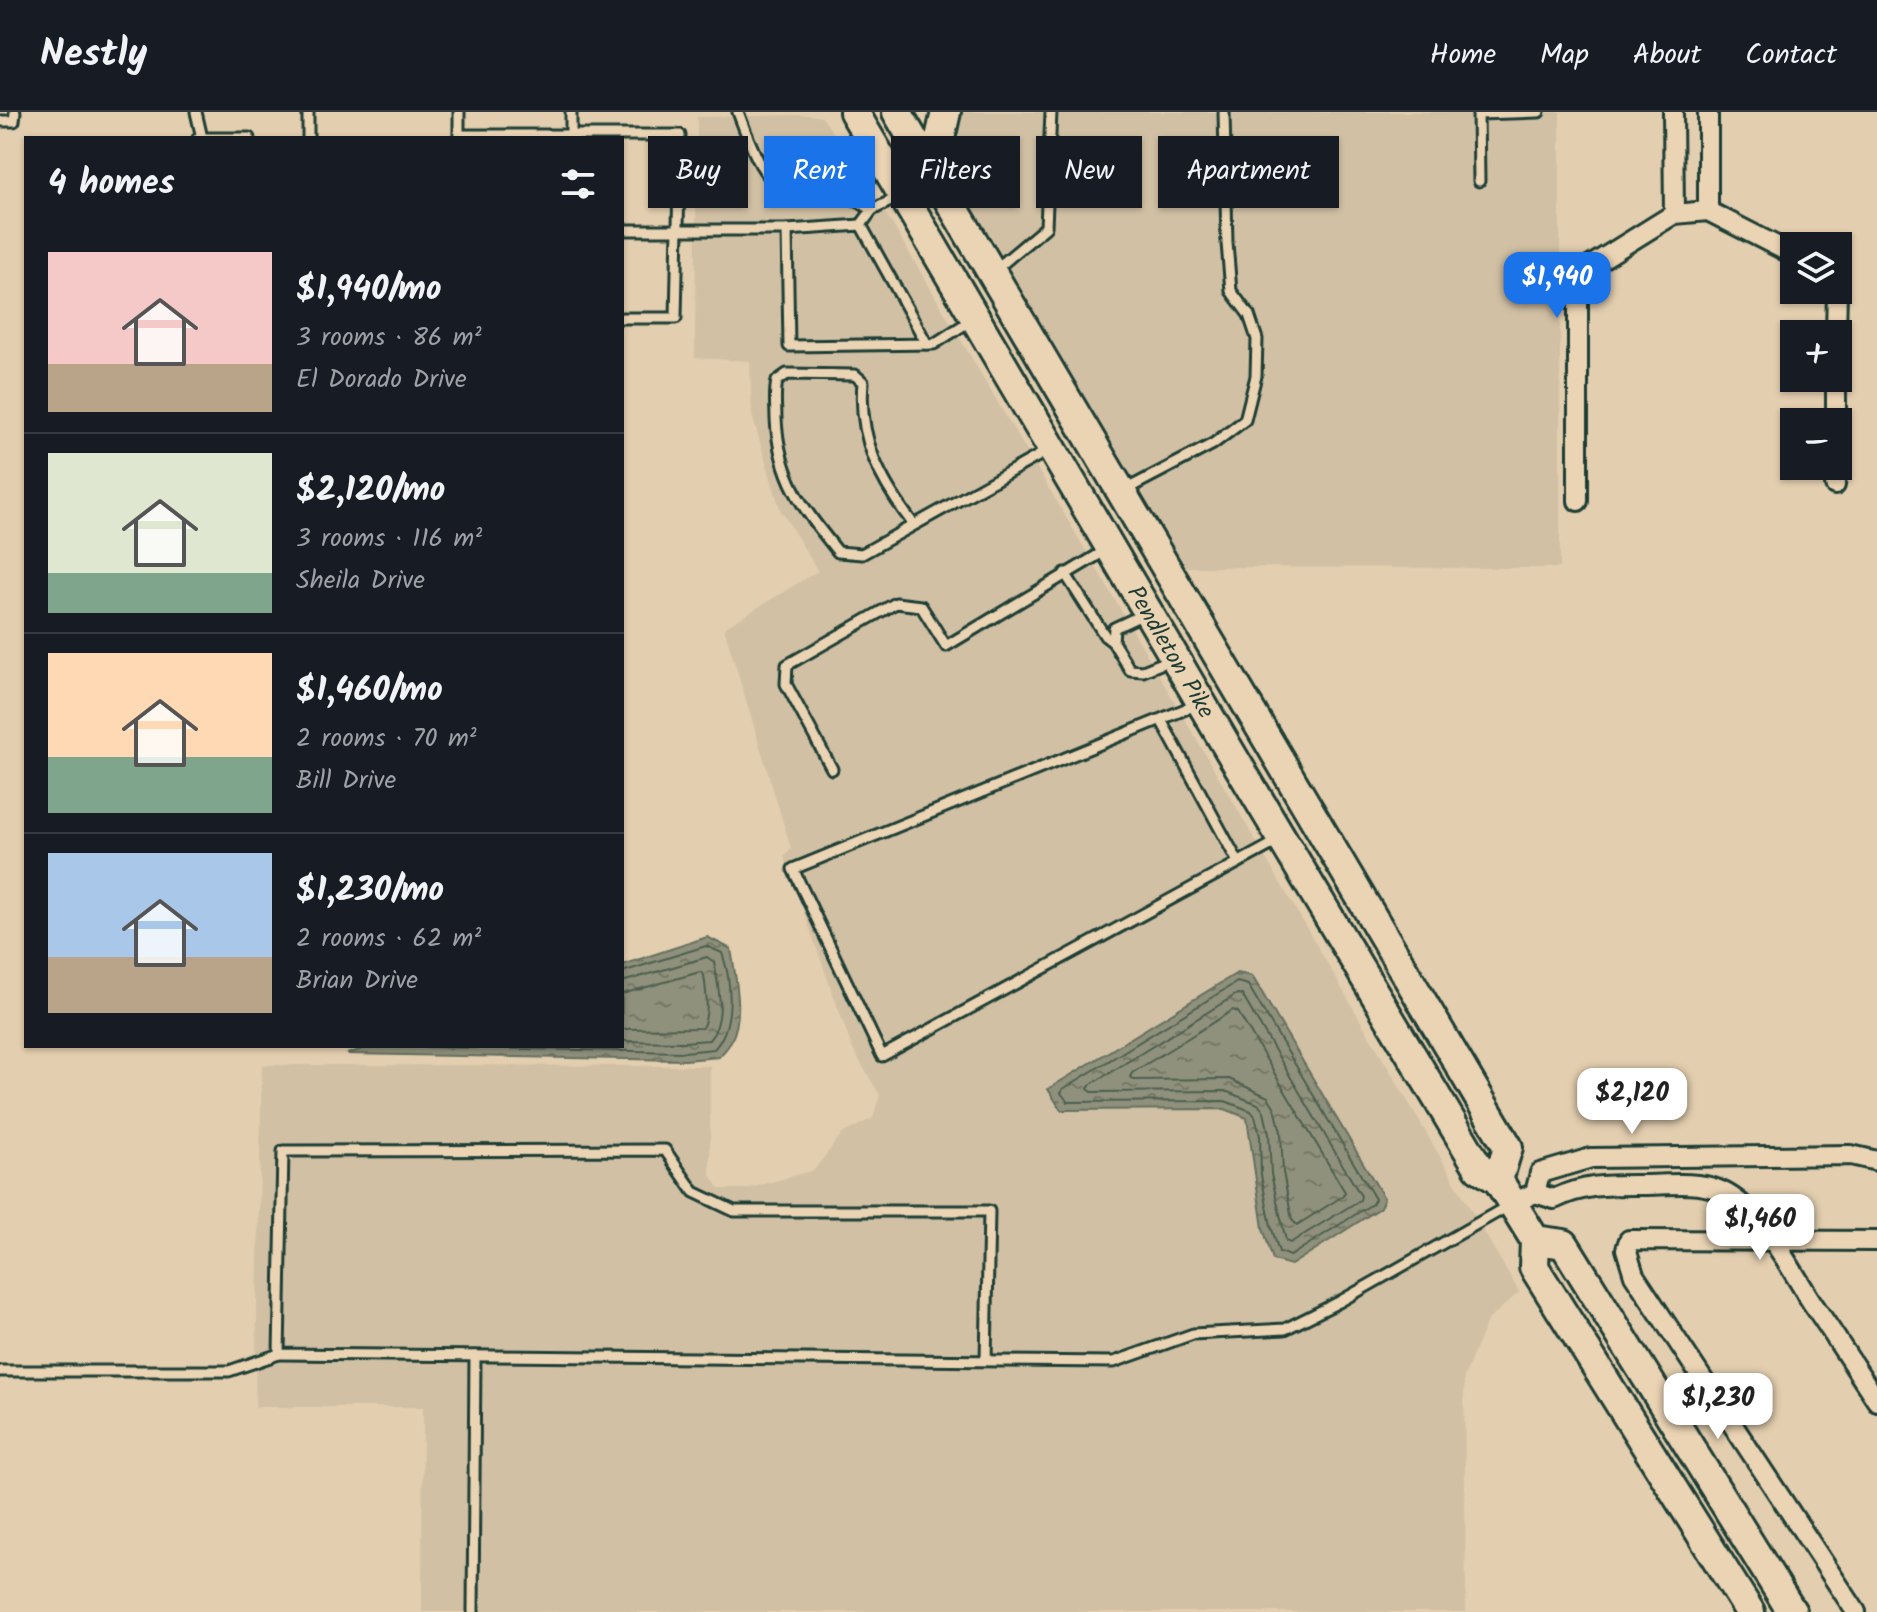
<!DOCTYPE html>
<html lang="en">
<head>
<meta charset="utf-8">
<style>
	:root { --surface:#171b24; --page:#20242c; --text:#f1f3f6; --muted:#9ea1a6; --line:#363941; --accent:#1a73e8 }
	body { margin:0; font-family:Kalam,sans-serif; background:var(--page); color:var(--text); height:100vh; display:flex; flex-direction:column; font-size:30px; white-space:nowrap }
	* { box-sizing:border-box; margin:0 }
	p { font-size:26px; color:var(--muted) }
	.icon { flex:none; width:44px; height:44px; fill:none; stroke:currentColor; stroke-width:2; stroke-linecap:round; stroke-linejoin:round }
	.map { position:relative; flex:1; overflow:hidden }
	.sheet { position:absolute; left:24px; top:24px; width:600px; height:912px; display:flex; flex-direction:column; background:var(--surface); border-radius:0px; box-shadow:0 2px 6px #0004 }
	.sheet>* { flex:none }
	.top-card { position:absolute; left:648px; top:24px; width:760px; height:72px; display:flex; gap:16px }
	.fabs { position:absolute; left:1780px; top:120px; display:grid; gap:16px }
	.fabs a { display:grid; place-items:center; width:72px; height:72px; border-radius:0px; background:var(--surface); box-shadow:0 2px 6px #0004; font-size:40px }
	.price { position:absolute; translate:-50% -68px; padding:0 18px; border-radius:16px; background:#fff; color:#222; font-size:26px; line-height:52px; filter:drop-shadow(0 2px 4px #0008) }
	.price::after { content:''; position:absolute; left:50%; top:48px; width:24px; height:18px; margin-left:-12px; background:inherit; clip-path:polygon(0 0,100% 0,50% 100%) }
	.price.active { background:var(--accent); color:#fff }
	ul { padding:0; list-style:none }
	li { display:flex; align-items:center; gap:24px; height:200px; padding:0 24px }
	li+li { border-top:2px solid var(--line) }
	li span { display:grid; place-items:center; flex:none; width:224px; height:160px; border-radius:0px; color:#555 }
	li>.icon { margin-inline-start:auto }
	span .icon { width:96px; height:96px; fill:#fffc; stroke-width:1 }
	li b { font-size:34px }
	h2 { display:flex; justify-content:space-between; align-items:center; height:96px; padding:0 24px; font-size:34px }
	.chip { padding:0 28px; border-radius:0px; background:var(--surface); box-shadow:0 2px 6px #0004; font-size:28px; line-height:72px }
	.chip.active { background:var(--accent); color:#fff }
	header { display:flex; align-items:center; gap:48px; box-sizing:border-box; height:112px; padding:0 40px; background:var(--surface); border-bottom:2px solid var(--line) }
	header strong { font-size:38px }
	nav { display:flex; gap:44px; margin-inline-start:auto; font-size:28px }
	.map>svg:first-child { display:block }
	.built { fill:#d1c0a4 }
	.water { fill:url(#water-ripples); stroke:#636f5f; stroke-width:2 }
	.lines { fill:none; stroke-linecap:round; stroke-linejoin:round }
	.shore { stroke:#4c5f50; stroke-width:2 }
	.service-casing { stroke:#1f3d34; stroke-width:15 }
	.minor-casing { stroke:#1f3d34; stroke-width:24 }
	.primary-casing { stroke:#1f3d34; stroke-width:34 }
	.service { stroke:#ebd4b4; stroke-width:9 }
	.minor { stroke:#ebd4b4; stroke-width:18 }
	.primary { stroke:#ebd4b4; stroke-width:28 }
	.labels { text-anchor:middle; stroke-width:6; stroke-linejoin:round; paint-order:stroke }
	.street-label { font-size:24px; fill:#1f3d34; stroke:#ebd4b4 }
</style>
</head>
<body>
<header>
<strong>Nestly</strong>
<nav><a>Home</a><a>Map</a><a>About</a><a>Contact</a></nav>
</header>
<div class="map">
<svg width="1877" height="1500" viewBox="0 0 1877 1500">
	<defs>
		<pattern id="water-ripples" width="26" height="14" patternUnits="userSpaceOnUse" patternTransform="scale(2)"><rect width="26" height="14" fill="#90917b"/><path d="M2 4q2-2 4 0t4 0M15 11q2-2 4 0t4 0" fill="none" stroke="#757866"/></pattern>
	</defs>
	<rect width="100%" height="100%" fill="#e3ceaf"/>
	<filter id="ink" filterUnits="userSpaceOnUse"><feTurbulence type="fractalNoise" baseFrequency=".0125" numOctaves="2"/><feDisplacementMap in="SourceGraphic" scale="16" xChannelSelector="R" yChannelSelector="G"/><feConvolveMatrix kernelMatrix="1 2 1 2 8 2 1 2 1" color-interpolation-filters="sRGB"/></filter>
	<g filter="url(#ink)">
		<!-- built -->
		<g class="built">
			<polygon points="953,0 1560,0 1560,456 1182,455 941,45"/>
			<polygon points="809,3 822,5 863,63 1111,481 1519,1180 1487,1209 1464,1265 1466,1500 422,1500 423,1295 255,1295 262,953 710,954 710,1062 720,1077 747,1077 814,1058 842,1022 873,1006 880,983 853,938 784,744 791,736 724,516 818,459 780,397 752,303 750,249 695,246 697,5"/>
		</g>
		<!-- water -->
		<g class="water">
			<path d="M707 825 731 837C735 864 745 903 731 929 729 935 723 940 719 945L685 948 347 942 372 934H622V853Z"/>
			<polygon points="1237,861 1252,864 1384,1086 1380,1096 1291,1153 1273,1148 1263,1116 1247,1006 1225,997 1061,998 1048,977"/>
		</g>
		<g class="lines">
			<!-- shore -->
			<g class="shore">
				<path d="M622 870 707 845 714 850C718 873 727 908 709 928L684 930 622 929"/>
				<polygon points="1237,870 1248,873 1375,1087 1372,1092 1290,1144 1279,1140 1271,1114 1261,1063 1260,1024 1255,1004 1251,999 1225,989 1068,990 1061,981 1063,977"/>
				<path d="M622 882 700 860 704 863C706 880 710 901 702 916L622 917"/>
				<polygon points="1237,882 1242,883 1361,1084 1360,1088 1290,1131 1286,1129 1271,1062 1269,1022 1264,1000 1258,992 1225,979 1092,980 1088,977 1090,973"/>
				<polygon points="1233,898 1238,900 1345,1080 1343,1084 1297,1113 1292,1108 1283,1060 1281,1020 1275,996 1268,985 1229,967 1134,968 1130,965 1132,961"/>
				<path d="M370 934 684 940 714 937C735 915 732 869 722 841L706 834 622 860"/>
			</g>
			<defs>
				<g id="service">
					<polyline points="196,0 202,26"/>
					<polyline points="308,0 308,26"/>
					<path d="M738 0C745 18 755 48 767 62 781 77 810 70 827 76 844 80 858 89 872 98"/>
					<polyline points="1478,0 1479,69"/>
					<polyline points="1478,2 1539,0"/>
					<polyline points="0,9 14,9 15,0"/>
					<polyline points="459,23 680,23 676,206 622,206"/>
					<polyline points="571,23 571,0"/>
					<polyline points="198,26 249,26"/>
					<polyline points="459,26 459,0"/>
					<polyline points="861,113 872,98 899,85"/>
					<polyline points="622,118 787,118 789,234 934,232 973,207"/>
					<polyline points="787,118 861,113 927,232"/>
					<polyline points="996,157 1046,115 1051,0"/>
					<polyline points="1125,378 1213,332 1245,308 1256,264 1257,227 1249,203 1231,179 1227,131 1224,0"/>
					<path d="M914 413C880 369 858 327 863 270L855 263 787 262 777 269C774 282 776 294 776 307 779 366 802 395 838 440L862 442 1049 338"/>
					<polyline points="1065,461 1105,524 1113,530"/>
					<polyline points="1146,501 1114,516 1113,530 1130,558 1143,559 1170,548"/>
					<polyline points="1198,592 793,757 882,944 1280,728"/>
					<polyline points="1161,608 1238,750"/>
					<polyline points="832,657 786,572 787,553 896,491 921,494 946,534 1108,437"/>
					<polyline points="986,1249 989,1099 734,1099 694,1080 665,1038 283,1039 279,1242 1114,1250 1193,1222 1285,1217 1339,1190 1510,1093"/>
					<polyline points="0,1259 229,1259 279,1242"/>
					<polyline points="473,1500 475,1244"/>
				</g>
				<g id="minor">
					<polyline points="1673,0 1674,102"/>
					<polyline points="1708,99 1708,0"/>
					<polyline points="1836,222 1837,178"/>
					<polyline points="1836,310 1836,266"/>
					<polyline points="1835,373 1836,354"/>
					<polyline points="1578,389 1578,166 1581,160 1674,102 1708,99 1794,143"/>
					<polyline points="1535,1081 1540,1061 1591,1046 1851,1043 1877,1049"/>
					<path d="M1513 1091 1535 1081 1554 1087C1586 1072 1608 1073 1643 1073 1666 1073 1695 1069 1716 1077 1758 1091 1790 1157 1813 1192 1835 1224 1856 1257 1877 1289"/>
					<polyline points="1856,1500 1634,1163 1626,1137 1629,1128 1877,1129"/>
				</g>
				<g id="primary">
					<path id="s1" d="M854 0 1232 643 1479 1056 1498 1068 1535 1128 1534 1155 1750 1500"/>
					<polyline points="897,0 1508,1035 1498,1068"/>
					<polyline points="932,62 946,0"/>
					<polyline points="1535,1128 1564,1132 1792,1500"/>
				</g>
			</defs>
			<!-- service casing -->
			<use href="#service" class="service-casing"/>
			<!-- minor casing -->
			<use href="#minor" class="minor-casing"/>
			<!-- primary casing -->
			<use href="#primary" class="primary-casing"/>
			<!-- service -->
			<use href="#service" class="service"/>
			<!-- minor -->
			<use href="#minor" class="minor"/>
			<!-- primary -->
			<use href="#primary" class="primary"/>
		</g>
	</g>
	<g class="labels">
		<!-- street labels -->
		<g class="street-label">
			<text dy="8" stroke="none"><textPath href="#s1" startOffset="626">Pendleton Pike</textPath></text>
		</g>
	</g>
</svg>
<div class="fabs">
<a><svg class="icon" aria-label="layers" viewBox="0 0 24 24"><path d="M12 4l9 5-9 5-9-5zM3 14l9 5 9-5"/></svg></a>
<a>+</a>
<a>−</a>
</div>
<b class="price active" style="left:1557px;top:208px">$1,940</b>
<b class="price" style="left:1632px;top:1024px">$2,120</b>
<b class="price" style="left:1760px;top:1150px">$1,460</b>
<b class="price" style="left:1718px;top:1329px">$1,230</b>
<div class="top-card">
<a class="chip">Buy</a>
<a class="chip active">Rent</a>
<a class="chip">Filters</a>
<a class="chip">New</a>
<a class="chip">Apartment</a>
</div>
<section class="sheet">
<h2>4 homes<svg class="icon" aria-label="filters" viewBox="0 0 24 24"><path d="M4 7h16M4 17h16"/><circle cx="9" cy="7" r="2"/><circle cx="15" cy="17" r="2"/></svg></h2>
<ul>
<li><span style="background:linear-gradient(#f6c9c9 70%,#b9a48a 0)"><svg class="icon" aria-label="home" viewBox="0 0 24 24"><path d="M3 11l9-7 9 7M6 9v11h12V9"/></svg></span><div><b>$1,940/mo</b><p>3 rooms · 86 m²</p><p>El Dorado Drive</p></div></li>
<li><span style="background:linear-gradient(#dfe7d0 75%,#7fa58c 0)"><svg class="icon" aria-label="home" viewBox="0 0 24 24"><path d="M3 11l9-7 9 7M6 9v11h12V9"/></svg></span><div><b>$2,120/mo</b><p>3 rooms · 116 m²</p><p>Sheila Drive</p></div></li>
<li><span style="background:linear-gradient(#ffd9b3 65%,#7fa58c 0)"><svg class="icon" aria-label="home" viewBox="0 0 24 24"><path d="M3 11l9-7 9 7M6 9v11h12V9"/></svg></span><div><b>$1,460/mo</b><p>2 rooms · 70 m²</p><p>Bill Drive</p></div></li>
<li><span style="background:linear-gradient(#a9c7e8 65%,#b9a48a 0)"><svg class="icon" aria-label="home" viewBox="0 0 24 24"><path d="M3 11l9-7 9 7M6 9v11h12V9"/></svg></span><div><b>$1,230/mo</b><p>2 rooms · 62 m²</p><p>Brian Drive</p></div></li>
</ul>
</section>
</div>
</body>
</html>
